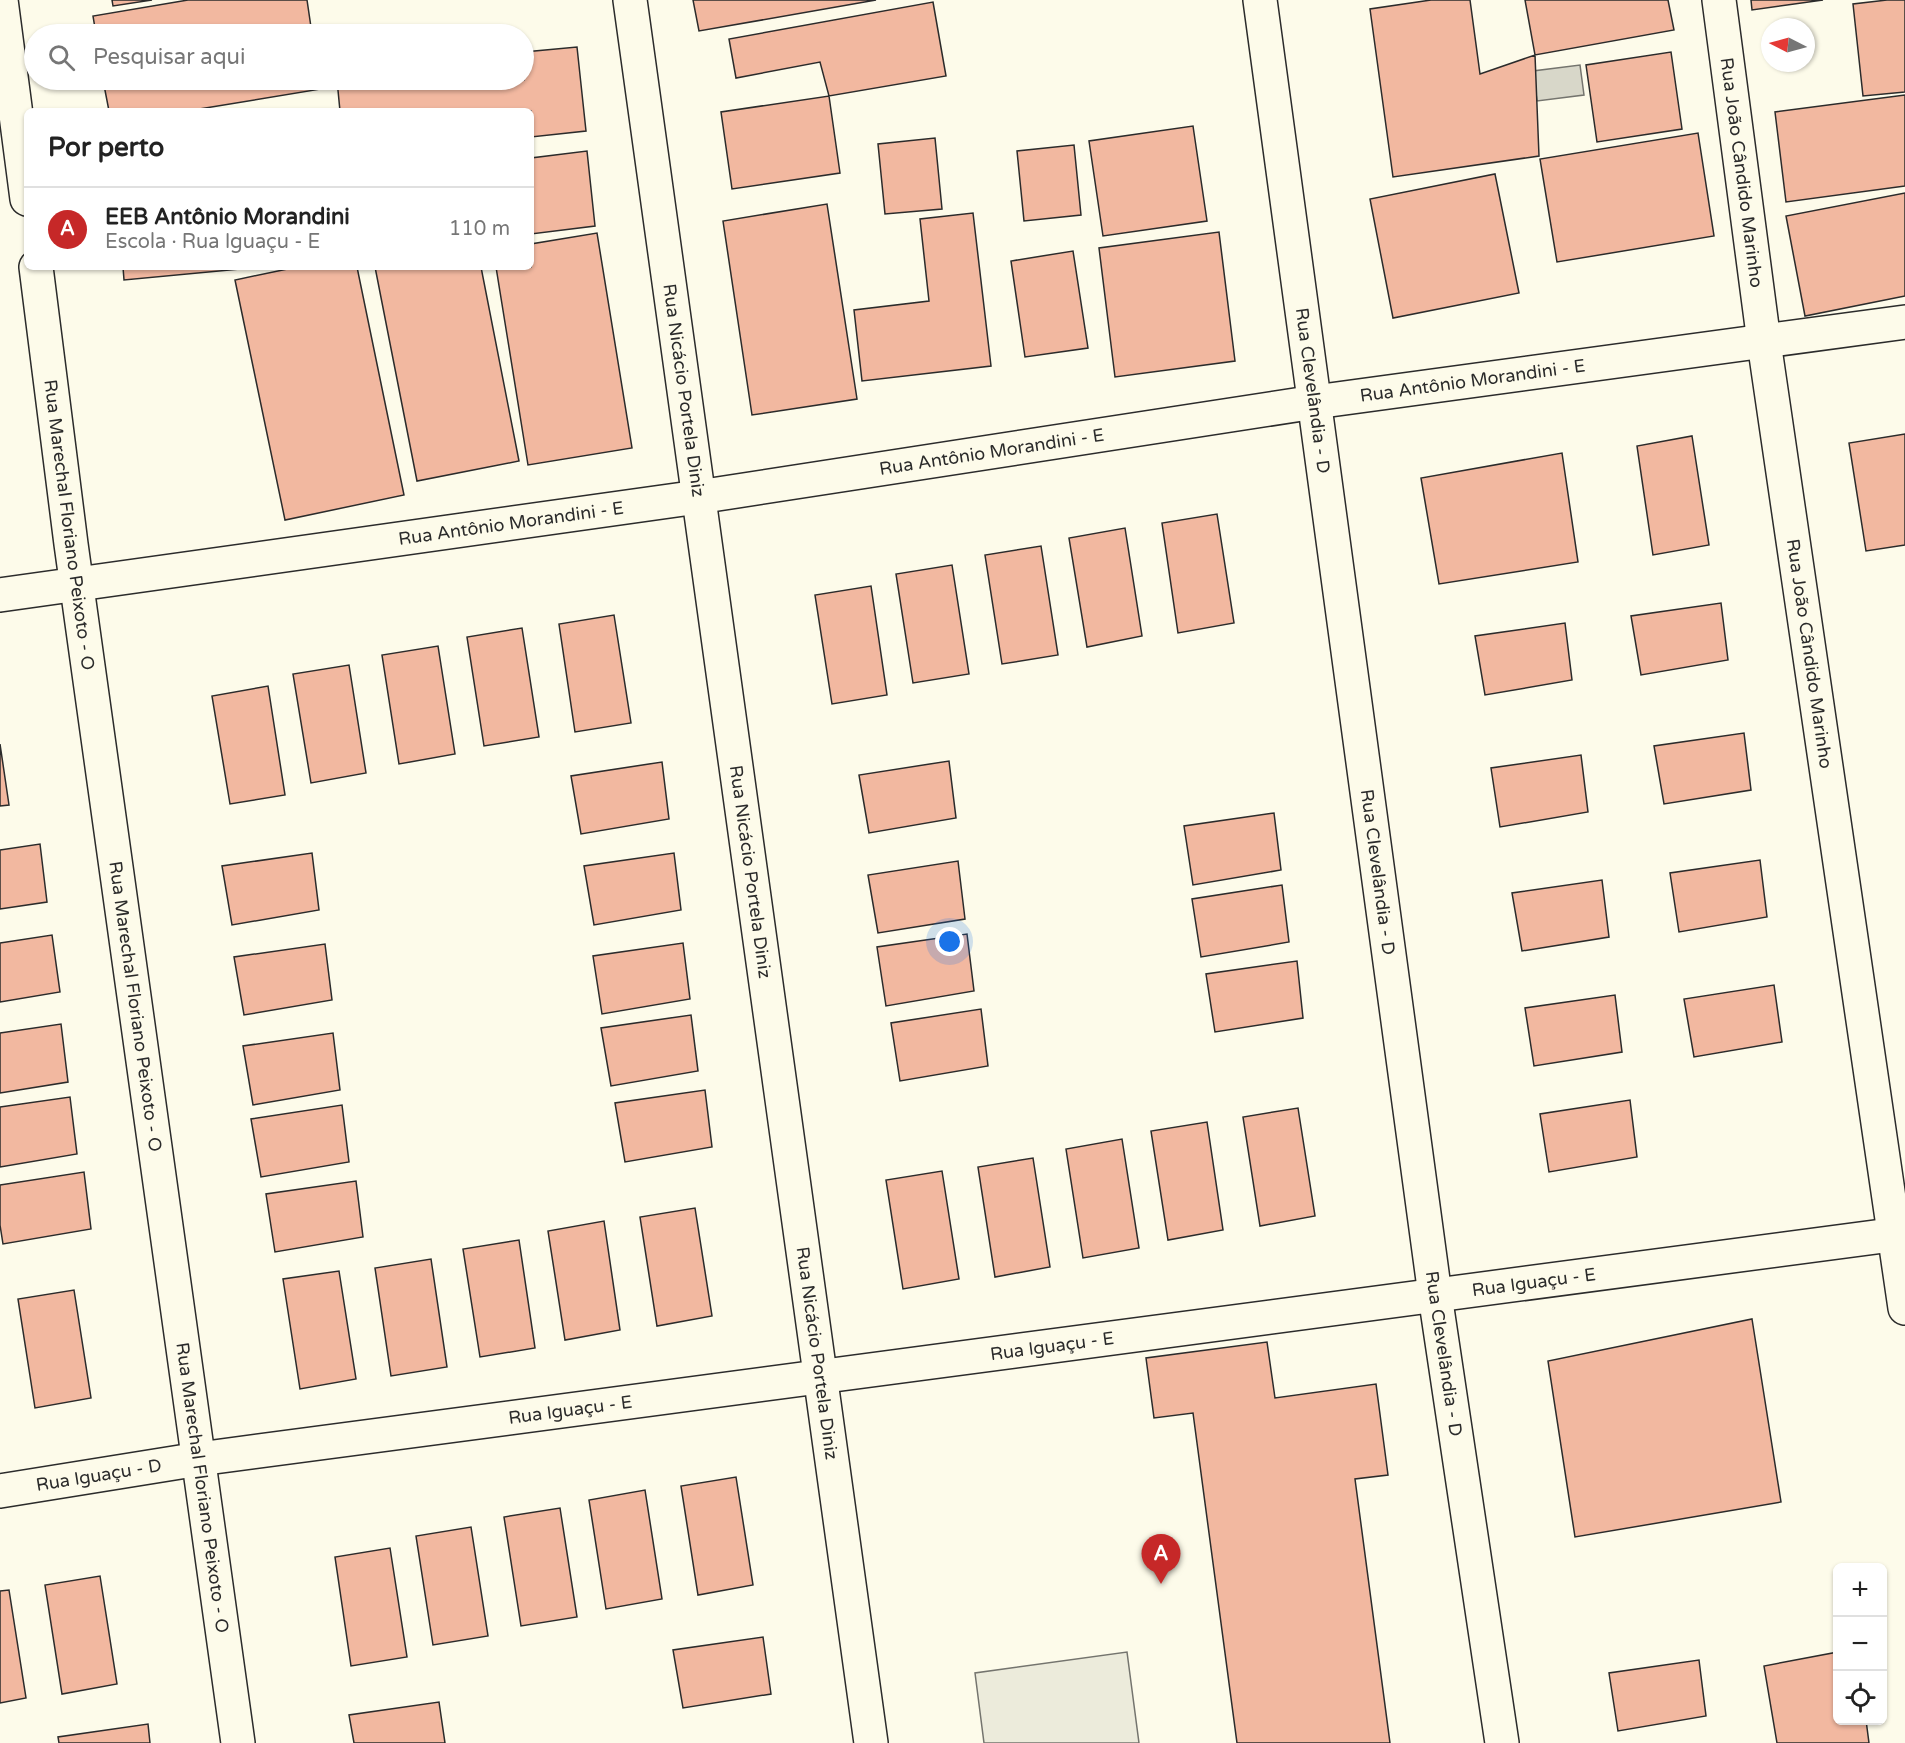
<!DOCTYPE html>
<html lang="pt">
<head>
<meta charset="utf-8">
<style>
  body { margin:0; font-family:"Varela Round",sans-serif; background:#f2f2f2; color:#222 }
  .controls { position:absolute; right:18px; bottom:18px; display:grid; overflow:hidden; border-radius:9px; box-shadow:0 2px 4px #0004 }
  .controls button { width:54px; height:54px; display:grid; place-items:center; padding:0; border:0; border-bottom:2px solid #e0e0e0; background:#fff; color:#222; font:30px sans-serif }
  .compass { position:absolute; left:1761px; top:18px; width:54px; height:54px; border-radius:50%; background:#fff; box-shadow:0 2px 4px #0004; rotate:276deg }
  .you { position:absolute; left:950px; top:942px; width:21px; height:21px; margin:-15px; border:4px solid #fff; border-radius:50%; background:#1a73e8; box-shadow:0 0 0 9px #1a73e833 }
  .badge { display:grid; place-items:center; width:39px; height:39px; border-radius:50%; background:#c62828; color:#fff; font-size:20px; font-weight:700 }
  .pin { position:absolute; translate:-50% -50px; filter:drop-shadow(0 2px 3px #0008) }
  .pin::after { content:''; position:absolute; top:32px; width:21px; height:18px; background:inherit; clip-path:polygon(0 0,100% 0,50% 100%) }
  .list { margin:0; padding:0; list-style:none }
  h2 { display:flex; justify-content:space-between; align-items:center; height:78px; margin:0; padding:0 24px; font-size:26px }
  h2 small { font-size:20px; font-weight:400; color:#767676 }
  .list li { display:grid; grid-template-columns:39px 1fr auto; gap:18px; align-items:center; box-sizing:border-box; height:84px; padding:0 24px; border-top:2px solid #e0e0e0 }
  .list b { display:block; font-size:22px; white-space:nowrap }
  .list p { margin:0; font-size:20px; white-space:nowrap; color:#767676 }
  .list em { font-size:20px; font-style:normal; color:#767676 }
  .icon { flex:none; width:33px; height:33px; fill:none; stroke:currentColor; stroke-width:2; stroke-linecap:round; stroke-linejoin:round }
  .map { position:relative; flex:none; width:1905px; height:1743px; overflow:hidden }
  .search { position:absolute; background:#fff; box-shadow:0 2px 4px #0004; left:24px; top:24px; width:510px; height:66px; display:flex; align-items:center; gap:15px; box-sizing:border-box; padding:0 21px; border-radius:33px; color:#767676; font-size:22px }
  .panel { position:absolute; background:#fff; box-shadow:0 2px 4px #0004; left:24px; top:108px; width:510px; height:162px; border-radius:9px }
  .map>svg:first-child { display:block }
</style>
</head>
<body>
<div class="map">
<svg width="1905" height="1743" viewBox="0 0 1905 1743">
  <rect width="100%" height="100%" fill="#fdfbea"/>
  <path fill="#ecebdb" stroke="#74746e" stroke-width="1.5" d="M 1127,1652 L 1139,1743 L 984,1743 L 975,1673 Z"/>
  <path fill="#d8d7c9" stroke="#74746e" stroke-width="1.5" d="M 1580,65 L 1584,95 L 1537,101 L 1533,71 Z"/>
  <path fill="#f2b8a0" stroke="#2b2b2b" stroke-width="1.5" d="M 112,0 L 152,0 L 113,6 Z
    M 188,0 L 307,0 L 312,34 L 96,34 L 93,16 Z
    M 693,0 L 876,0 L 699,31 Z
    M 1431,0 L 1470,0 L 1480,74 L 1535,55 L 1539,156 L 1393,177 L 1370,9 Z
    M 1525,0 L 1668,0 L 1674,30 L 1535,55 Z
    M 1751,0 L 1823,0 L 1752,10 Z
    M 1887,0 L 1905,0 L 1905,92 L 1863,96 L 1853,4 Z
    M 933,2 L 946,76 L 829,96 L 820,62 L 736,78 L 729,39 Z
    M 577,47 L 586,131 L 531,137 L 531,111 L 340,111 L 337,80 L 524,80 L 524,52 Z
    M 1671,52 L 1682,129 L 1597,142 L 1586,65 Z
    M 103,80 L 320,80 L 321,89 L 187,111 L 109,111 Z
    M 1905,95 L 1905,186 L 1786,202 L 1775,112 Z
    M 829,96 L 840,173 L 732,189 L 721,112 Z
    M 1193,126 L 1207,221 L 1103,236 L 1089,141 Z
    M 1698,133 L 1714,236 L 1557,262 L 1540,159 Z
    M 935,138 L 942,209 L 885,214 L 878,144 Z
    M 1074,145 L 1081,215 L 1024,221 L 1017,151 Z
    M 587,151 L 595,226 L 531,234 L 531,158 Z
    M 1495,174 L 1519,293 L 1393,318 L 1370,199 Z
    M 1905,193 L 1905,296 L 1805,316 L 1786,216 Z
    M 827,204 L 857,399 L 752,415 L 723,221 Z
    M 973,213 L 991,366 L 862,381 L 854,310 L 929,301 L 920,219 Z
    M 1219,232 L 1235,361 L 1115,377 L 1099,248 Z
    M 597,233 L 632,448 L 528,465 L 496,267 L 531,267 L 531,244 Z
    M 1073,251 L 1088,348 L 1025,357 L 1011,261 Z
    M 123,267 L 260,267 L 124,280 Z
    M 297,267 L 357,267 L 404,495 L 285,520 L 235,280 Z
    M 375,267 L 481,267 L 519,461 L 417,481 Z
    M 1905,434 L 1905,545 L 1866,551 L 1849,443 Z
    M 1692,436 L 1709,545 L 1653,555 L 1637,446 Z
    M 1562,453 L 1578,562 L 1439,584 L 1421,478 Z
    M 1217,514 L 1234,623 L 1178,633 L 1162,523 Z
    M 1125,528 L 1142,636 L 1087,647 L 1069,538 Z
    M 1041,546 L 1058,655 L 1002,664 L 985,555 Z
    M 952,565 L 969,674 L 913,683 L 896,574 Z
    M 871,586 L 887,695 L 832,704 L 815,595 Z
    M 1721,603 L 1728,660 L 1641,675 L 1631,616 Z
    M 614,615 L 631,723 L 575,732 L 559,624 Z
    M 1565,623 L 1572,680 L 1485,695 L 1475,636 Z
    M 522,628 L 539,737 L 484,746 L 467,637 Z
    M 438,646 L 455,754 L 399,764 L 382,655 Z
    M 349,665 L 366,773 L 311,783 L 293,674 Z
    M 268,686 L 285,795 L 230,804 L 212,696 Z
    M 1744,733 L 1751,790 L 1664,804 L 1654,746 Z
    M 0,744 L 9,805 L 0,806 Z
    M 1581,755 L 1588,812 L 1500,827 L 1491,768 Z
    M 949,761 L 956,818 L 869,833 L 859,775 Z
    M 662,762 L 669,819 L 581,834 L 571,776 Z
    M 1274,813 L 1281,870 L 1193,885 L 1184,826 Z
    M 40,844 L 47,902 L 0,909 L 0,850 Z
    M 312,853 L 319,910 L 232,925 L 222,866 Z
    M 674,853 L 681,910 L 594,925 L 584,866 Z
    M 1760,860 L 1767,917 L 1679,932 L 1670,873 Z
    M 958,861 L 965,919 L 878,933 L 868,875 Z
    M 1602,880 L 1609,937 L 1522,951 L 1512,893 Z
    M 1282,885 L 1289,942 L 1201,957 L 1192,899 Z
    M 967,934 L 974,991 L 886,1006 L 877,947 Z
    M 52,935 L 60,992 L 0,1002 L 0,943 Z
    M 683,943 L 690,999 L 602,1014 L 593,956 Z
    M 325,944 L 332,1000 L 244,1015 L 234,957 Z
    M 1297,961 L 1303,1018 L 1215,1032 L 1206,974 Z
    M 1774,985 L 1782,1042 L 1694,1057 L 1684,999 Z
    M 1615,995 L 1622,1052 L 1534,1066 L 1525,1008 Z
    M 981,1009 L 988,1066 L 900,1081 L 891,1023 Z
    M 691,1015 L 698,1071 L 611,1086 L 601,1028 Z
    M 61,1024 L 68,1082 L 0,1093 L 0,1033 Z
    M 333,1033 L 340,1090 L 253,1105 L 243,1046 Z
    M 705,1090 L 712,1147 L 625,1162 L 615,1103 Z
    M 70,1097 L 77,1154 L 0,1167 L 0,1107 Z
    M 1630,1100 L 1637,1157 L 1549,1172 L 1540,1114 Z
    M 342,1105 L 349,1162 L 261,1177 L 251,1119 Z
    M 1298,1108 L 1315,1216 L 1260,1226 L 1243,1117 Z
    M 1207,1122 L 1223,1230 L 1168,1240 L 1151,1131 Z
    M 1122,1139 L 1139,1248 L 1083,1258 L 1066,1149 Z
    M 1033,1158 L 1050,1267 L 995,1277 L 978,1167 Z
    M 942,1171 L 959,1279 L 903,1289 L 886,1180 Z
    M 84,1172 L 91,1229 L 3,1244 L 0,1225 L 0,1185 Z
    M 356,1181 L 363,1237 L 275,1252 L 266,1194 Z
    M 695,1208 L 712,1316 L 657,1326 L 640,1217 Z
    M 604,1221 L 620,1330 L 565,1340 L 548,1231 Z
    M 519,1240 L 535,1348 L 480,1357 L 463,1249 Z
    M 431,1259 L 447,1367 L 391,1376 L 375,1268 Z
    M 339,1271 L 356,1379 L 300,1389 L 283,1279 Z
    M 74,1290 L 91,1398 L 35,1408 L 18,1299 Z
    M 1752,1319 L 1781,1502 L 1575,1537 L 1548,1361 Z
    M 1267,1342 L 1275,1398 L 1376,1384 L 1388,1475 L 1355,1479 L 1390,1743 L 1237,1743 L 1193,1413 L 1154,1418 L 1146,1358 Z
    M 736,1477 L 753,1585 L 698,1595 L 681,1486 Z
    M 645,1490 L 662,1599 L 606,1609 L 589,1500 Z
    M 560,1508 L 577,1617 L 521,1626 L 504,1517 Z
    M 471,1527 L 488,1636 L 433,1645 L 416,1536 Z
    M 390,1548 L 407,1657 L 351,1666 L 335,1557 Z
    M 100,1576 L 117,1684 L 62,1694 L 45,1585 Z
    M 9,1590 L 26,1698 L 0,1703 L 0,1591 Z
    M 763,1637 L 771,1694 L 683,1708 L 673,1650 Z
    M 1838,1652 L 1838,1720 L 1866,1720 L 1869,1743 L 1777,1743 L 1764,1666 Z
    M 1699,1660 L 1706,1716 L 1618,1731 L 1609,1673 Z
    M 439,1702 L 445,1743 L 354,1743 L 349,1715 Z
    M 148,1724 L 150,1743 L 59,1743 L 58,1737 Z"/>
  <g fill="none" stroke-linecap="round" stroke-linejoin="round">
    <defs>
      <g id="minor">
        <path d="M 1,0 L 27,199"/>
        <path id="s1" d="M 630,0 L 871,1743"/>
        <path id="s2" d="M 1260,0 L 1435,1295 L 1502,1743"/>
        <path id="s3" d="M 1719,0 L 1764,342 L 1905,1308"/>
        <path id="s4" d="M 36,267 L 71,544 L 238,1743"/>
        <path id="s5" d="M 0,1491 L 199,1459 L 1905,1233"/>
      </g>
      <g id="tertiary">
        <path id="s6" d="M 0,595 L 698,497 L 1315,402 L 1905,322"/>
      </g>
    </defs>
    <use href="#minor" stroke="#2b2b2b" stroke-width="36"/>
    <use href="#tertiary" stroke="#2b2b2b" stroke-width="36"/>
    <use href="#minor" stroke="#fdfbea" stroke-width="33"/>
    <use href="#tertiary" stroke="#fdfbea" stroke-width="33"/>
  </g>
  <g text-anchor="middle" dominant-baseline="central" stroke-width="4.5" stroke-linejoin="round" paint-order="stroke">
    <g font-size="18" fill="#2b2b2b" stroke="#fdfbea">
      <text stroke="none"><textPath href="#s3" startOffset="174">Rua João Cândido Marinho</textPath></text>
      <text stroke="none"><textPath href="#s6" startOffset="1488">Rua Antônio Morandini - E</textPath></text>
      <text stroke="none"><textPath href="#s1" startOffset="394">Rua Nicácio Portela Diniz</textPath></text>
      <text stroke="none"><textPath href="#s2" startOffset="394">Rua Clevelândia - D</textPath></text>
      <text stroke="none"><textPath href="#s6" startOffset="1002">Rua Antônio Morandini - E</textPath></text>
      <text stroke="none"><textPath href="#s6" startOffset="516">Rua Antônio Morandini - E</textPath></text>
      <text stroke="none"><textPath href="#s4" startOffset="260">Rua Marechal Floriano Peixoto - O</textPath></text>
      <text stroke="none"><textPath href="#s3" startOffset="660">Rua João Cândido Marinho</textPath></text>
      <text stroke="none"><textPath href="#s1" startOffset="880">Rua Nicácio Portela Diniz</textPath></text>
      <text stroke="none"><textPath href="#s2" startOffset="880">Rua Clevelândia - D</textPath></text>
      <text stroke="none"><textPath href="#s4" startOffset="746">Rua Marechal Floriano Peixoto - O</textPath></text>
      <text stroke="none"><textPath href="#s5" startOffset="1548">Rua Iguaçu - E</textPath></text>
      <text stroke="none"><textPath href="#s5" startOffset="1062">Rua Iguaçu - E</textPath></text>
      <text stroke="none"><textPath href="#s1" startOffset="1366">Rua Nicácio Portela Diniz</textPath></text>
      <text stroke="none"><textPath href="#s2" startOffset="1366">Rua Clevelândia - D</textPath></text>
      <text stroke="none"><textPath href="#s5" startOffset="576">Rua Iguaçu - E</textPath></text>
      <text stroke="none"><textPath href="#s5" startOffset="100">Rua Iguaçu - D</textPath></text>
      <text stroke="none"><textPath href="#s4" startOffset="1232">Rua Marechal Floriano Peixoto - O</textPath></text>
    </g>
  </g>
</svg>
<div class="controls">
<button>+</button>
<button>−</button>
<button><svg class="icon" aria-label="locate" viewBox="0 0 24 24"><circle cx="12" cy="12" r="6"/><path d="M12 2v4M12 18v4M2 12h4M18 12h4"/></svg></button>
</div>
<svg class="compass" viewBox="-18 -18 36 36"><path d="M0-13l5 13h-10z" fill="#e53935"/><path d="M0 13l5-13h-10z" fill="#767676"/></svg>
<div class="you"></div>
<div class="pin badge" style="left:1161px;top:1584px">A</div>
<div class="search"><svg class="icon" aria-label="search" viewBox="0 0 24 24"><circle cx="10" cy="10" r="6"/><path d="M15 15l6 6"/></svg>Pesquisar aqui</div>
<section class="panel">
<h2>Por perto<small></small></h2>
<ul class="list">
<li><span class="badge">A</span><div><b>EEB Antônio Morandini</b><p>Escola · Rua Iguaçu - E</p></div><em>110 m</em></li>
</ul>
</section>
</div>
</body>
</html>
